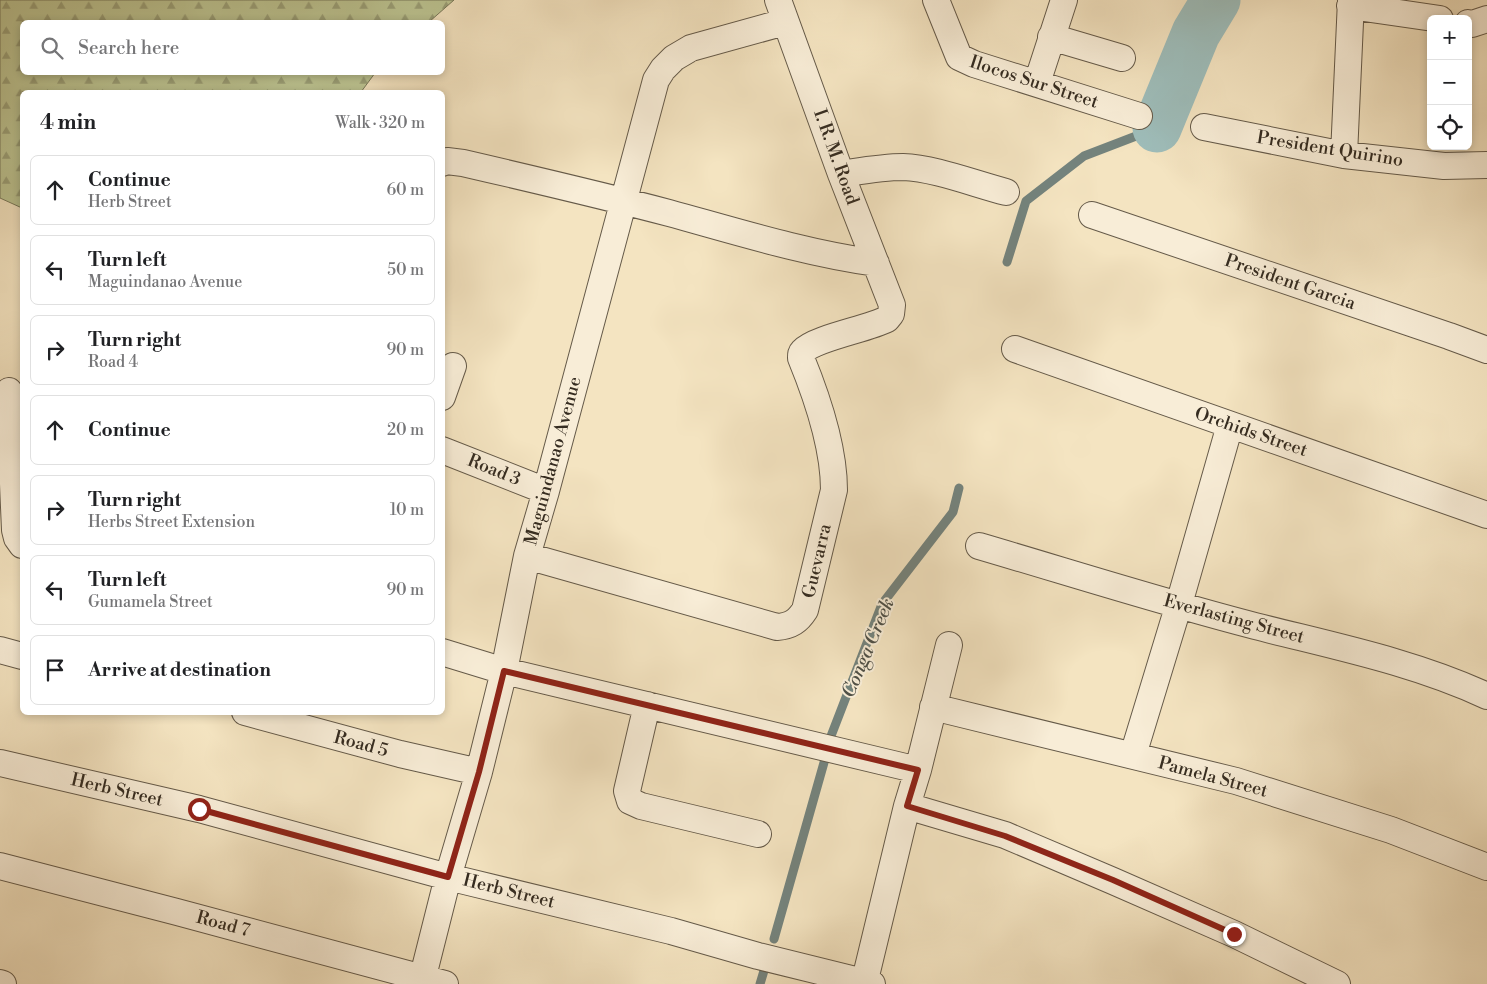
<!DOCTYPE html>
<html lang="en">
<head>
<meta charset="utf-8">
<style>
  body { margin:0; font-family:"Libre Bodoni",serif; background:#f6f6f6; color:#202124 }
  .controls { position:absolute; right:15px; top:15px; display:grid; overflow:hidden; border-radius:8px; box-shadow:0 2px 8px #0003 }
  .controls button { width:45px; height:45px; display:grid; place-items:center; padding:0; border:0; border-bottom:1px solid #e0e0e0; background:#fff; color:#202124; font:25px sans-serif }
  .stop { position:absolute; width:15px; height:15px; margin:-11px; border:4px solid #8f2418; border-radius:50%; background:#fff }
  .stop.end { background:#8f2418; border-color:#fff; box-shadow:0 1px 5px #0008 }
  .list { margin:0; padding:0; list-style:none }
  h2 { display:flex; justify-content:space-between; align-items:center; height:65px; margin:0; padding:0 20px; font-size:21px }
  h2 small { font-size:16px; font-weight:400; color:#757577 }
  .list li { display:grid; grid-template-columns:32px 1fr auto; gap:15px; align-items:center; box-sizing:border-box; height:70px; margin:0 10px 10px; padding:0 10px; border:1px solid #e0e0e0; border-radius:8px }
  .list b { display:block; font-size:19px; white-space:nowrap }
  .list p { margin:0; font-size:16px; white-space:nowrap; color:#757577 }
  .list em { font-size:16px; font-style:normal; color:#757577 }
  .icon { flex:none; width:28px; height:28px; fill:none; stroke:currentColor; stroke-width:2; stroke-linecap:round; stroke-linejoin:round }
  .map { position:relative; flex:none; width:1487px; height:984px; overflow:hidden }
  .search { position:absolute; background:#fff; box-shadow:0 2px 8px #0003; left:20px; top:20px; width:425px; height:55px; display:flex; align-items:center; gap:12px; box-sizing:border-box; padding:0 18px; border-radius:8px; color:#757577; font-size:19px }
  .panel { position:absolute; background:#fff; box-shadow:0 2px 8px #0003; left:20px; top:90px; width:425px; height:625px; border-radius:8px }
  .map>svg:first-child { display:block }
</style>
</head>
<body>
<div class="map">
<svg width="1487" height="984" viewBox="0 0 1487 984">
  <defs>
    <pattern id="forest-firs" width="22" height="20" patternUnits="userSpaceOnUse" patternTransform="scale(1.25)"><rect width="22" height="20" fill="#bcc492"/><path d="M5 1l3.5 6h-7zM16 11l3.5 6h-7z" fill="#9a9f77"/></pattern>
  </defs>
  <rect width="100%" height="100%" fill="#f4e4c1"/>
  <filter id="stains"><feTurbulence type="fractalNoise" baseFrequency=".004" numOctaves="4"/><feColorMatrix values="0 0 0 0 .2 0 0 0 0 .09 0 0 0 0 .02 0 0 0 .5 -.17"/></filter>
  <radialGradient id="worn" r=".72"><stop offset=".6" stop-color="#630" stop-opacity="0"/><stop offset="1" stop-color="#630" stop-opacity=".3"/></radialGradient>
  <path fill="url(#forest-firs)" stroke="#78785a" d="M 0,0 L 454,0 L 429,22 L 22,22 L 22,72 L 375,73 L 361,92 L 22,92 L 22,208 L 0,198 Z"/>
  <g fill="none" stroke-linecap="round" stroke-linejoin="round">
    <path stroke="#74837d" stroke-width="9" d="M 1007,262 L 1026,201 L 1084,156 L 1157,128
      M 831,736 L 882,604 L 953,512 L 959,488
      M 774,939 L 825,759
      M 760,984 L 766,964"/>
    <path stroke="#9ebdba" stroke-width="49" d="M 1157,128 L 1196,33 L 1216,0"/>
    <defs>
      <path id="minor" d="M 936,0 L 959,57 L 974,64 L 1139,116
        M 1350,6 L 1440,19
        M 1468,23 L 1472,24 L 1487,19
        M 1051,37 L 1122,58
        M 1037,83 L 1064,0
        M 1204,127 L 1344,155 L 1444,166 L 1487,165
        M 1344,155 L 1351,0
        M 442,163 L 447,161 L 463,163 C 532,179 601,195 669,213 C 738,232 805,253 876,263
        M 841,174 C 861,171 882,167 903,167 C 934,168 975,184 1006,192
        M 1092,215 L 1449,336 L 1487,350
        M 1015,349 L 1487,515
        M 9,391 L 15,530 L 17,538 L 22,545
        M 442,397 L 453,366
        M 442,450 L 546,491
        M 979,546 C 1071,573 1162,602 1255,626 C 1333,646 1414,662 1487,696
        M 527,556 L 777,627 C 791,626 798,621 805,610 L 834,490 C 834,448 817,397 801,358 C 801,354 801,353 803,351 C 815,338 868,329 887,319 L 891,314 L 892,305 L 841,174 L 778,0
        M 0,650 L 22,656
        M 442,652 L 504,671 L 918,770
        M 647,705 L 627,791 L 630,801 L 641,806 L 758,834
        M 933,707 L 1236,781 L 1391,830 L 1487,867
        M 245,712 L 400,754 L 479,772
        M 1133,755 L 1179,604 L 1230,425
        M 0,763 L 199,809 L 448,877 L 671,931 L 758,956 L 872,984
        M 907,806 L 1005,835 L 1113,881 L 1234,934 L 1337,984
        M 0,866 L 177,912 L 445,984
        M 0,983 L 3,984
        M 421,984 L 448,877 L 479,772 L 504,671 L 527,556 L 546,491 L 656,80 L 663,69 L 674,58 L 691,48 L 785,22
        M 864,984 L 907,806 L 918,770 L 949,645"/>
    </defs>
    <use href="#minor" stroke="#655a49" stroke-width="28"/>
    <use href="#minor" stroke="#f8edd7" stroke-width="26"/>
  </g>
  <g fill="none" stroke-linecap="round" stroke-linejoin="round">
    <path stroke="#8f2418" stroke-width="6" d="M 199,809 L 448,877 L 479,772 L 504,671 L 918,770 L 907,806 L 1005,836 L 1113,880 L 1234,934"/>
  </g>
  <g text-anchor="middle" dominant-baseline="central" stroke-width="4" stroke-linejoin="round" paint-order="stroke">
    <g font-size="18" fill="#352c21" stroke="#f8edd7">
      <text transform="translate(1034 82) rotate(18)">Ilocos Sur Street</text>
      <text transform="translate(1330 149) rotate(9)">President Quirino</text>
      <text transform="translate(836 157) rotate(70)">I. R. M. Road</text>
      <text transform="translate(1290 282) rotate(19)">President Garcia</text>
      <text transform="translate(1251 432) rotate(19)">Orchids Street</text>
      <text transform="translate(553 461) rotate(-75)">Maguindanao Avenue</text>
      <text transform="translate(494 470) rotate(22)">Road 3</text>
      <text transform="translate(817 561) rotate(-77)">Guevarra</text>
      <text transform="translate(1234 619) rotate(15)">Everlasting Street</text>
      <text transform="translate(361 744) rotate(15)">Road 5</text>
      <text transform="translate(1213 777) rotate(15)">Pamela Street</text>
      <text transform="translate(117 790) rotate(13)">Herb Street</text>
      <text transform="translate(509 891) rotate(14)">Herb Street</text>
      <text transform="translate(223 924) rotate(15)">Road 7</text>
    </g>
    <g font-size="19" font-style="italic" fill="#4f5047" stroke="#f8edd7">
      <text transform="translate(868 648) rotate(-67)">Conga Creek</text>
    </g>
  </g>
  <rect width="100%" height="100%" filter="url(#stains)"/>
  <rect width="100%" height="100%" fill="url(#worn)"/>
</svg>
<div class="controls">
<button>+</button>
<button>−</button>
<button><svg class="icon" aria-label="locate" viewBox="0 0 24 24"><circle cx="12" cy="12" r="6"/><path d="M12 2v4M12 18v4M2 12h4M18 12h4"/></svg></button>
</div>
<div class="stop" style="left:199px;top:809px"></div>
<div class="stop end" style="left:1234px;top:934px"></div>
<div class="search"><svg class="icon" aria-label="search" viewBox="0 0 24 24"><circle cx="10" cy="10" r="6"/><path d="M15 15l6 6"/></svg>Search here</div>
<section class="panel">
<h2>4 min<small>Walk · 320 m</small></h2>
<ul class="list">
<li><svg class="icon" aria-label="ahead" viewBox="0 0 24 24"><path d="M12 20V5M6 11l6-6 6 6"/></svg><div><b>Continue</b><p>Herb Street</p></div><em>60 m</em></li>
<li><svg class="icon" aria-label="left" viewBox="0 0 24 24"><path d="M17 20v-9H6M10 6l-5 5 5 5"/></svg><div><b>Turn left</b><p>Maguindanao Avenue</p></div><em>50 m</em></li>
<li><svg class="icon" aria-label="right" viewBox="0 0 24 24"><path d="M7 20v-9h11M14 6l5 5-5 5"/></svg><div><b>Turn right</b><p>Road 4</p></div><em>90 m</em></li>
<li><svg class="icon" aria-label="ahead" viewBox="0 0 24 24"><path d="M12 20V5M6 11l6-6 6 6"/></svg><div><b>Continue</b></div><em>20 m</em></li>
<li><svg class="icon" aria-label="right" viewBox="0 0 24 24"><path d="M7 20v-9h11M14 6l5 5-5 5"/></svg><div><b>Turn right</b><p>Herbs Street Extension</p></div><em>10 m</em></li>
<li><svg class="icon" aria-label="left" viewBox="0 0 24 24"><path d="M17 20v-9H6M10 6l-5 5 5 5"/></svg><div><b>Turn left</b><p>Gumamela Street</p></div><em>90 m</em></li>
<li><svg class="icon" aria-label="arrive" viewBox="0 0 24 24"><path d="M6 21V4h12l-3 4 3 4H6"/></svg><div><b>Arrive at destination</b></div></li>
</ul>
</section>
</div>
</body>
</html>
